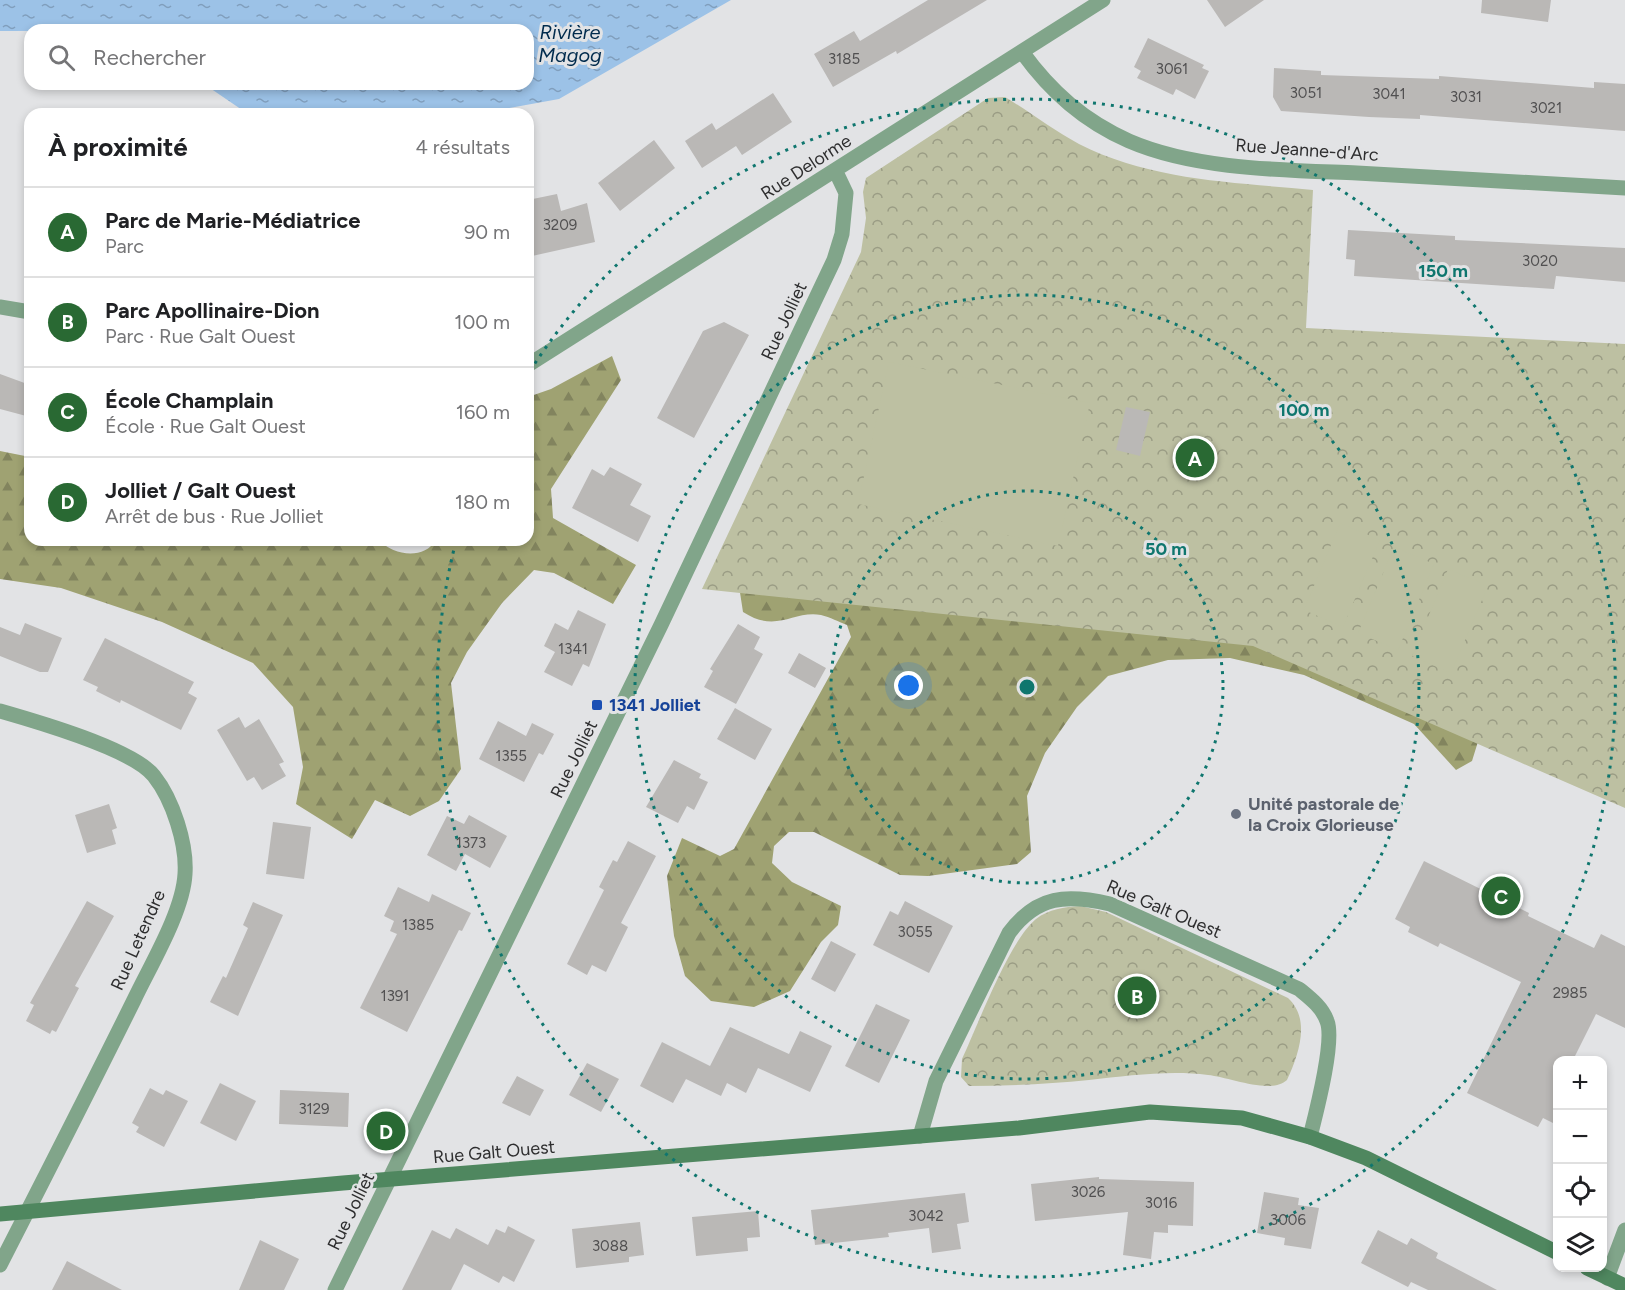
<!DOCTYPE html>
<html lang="fr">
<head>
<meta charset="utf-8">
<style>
  body { margin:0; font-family:Figtree,sans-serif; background:#f6f6f6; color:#202124 }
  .controls { position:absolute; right:18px; bottom:18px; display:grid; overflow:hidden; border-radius:12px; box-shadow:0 3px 9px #0003 }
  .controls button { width:54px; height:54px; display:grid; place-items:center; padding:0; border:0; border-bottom:2px solid #e0e0e0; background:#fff; color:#202124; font:30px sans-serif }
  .you { position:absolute; left:909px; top:686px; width:21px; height:21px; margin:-15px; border:4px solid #fff; border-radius:50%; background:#1a73e8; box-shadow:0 0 0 9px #1a73e833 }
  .badge { display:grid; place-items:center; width:39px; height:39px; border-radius:50%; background:#296933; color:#fff; font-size:20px; font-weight:700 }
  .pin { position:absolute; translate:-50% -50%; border:3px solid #fff; box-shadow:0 2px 6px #0006 }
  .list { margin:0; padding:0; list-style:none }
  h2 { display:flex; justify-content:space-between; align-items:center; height:78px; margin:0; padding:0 24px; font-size:26px }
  h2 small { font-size:20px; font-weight:400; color:#757577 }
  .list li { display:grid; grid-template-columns:39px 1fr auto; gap:18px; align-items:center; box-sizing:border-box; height:90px; padding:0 24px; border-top:2px solid #e0e0e0 }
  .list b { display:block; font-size:22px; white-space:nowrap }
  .list p { margin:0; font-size:20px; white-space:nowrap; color:#757577 }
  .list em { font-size:20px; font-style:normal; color:#757577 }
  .icon { flex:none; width:33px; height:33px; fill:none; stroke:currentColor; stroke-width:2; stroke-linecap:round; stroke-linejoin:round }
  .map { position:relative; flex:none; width:1625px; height:1290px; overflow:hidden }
  .search { position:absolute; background:#fff; box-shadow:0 3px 9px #0003; left:24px; top:24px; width:510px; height:66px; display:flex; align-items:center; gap:15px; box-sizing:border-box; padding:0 21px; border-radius:18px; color:#757577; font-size:22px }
  .panel { position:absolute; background:#fff; box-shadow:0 3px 9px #0003; left:24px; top:108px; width:510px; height:438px; border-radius:18px }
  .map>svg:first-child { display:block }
</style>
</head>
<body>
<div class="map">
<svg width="1625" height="1290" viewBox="0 0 1625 1290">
  <defs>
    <pattern id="forest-firs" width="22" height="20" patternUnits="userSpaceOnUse" patternTransform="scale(1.5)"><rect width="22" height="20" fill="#9fa272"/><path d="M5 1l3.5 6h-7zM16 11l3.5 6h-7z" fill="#82845e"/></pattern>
    <pattern id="park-crowns" width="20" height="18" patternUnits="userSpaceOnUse" patternTransform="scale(1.5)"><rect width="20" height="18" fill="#bdc0a2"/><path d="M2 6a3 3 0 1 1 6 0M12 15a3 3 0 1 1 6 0" fill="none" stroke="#9a9c84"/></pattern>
    <pattern id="water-ripples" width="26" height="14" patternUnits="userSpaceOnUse" patternTransform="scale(1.5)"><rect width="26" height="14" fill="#9cc2e7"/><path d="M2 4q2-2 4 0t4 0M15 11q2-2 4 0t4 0" fill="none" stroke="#809ebc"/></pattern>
  </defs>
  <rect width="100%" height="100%" fill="#e2e3e5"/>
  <path fill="url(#forest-firs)" d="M 612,356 L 621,380 L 551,489 L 553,518 L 636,565 L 613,604 L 554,573 L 534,570 L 502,603 L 467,652 L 451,683 L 461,769 L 439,801 L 410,816 L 375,800 L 352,839 L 296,804 L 303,767 L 293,707 L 253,663 L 162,622 L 61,588 L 0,579 L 0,451 L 30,457 L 30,540 L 379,540 C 394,556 424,560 436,540 L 528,540 L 528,397 L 551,389 Z
    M 1028,571 L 1485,719 L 1472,761 L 1456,770 L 1414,724 L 1304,675 L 1230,658 L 1168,660 L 1108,676 L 1077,707 L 1045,753 L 1027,796 L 1031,852 L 1017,864 L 928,876 L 900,875 L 814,832 L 789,832 L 774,846 L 772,863 L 792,882 L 841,906 L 838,925 L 821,942 L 790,991 L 754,1007 L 711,1001 L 685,976 L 674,936 L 667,876 L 682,838 L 720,856 L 734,849 L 851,637 L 847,625 C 839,622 830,617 821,615 C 793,610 777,634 743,612 L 739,586 Z"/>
  <path fill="url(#park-crowns)" d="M 1005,97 C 1030,112 1053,130 1079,144 C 1152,181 1233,182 1313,190 L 1306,328 L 1625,344 L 1625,808 L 1253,646 L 702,589 L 861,252 L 866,218 L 863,192 L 866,178 L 988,98 Z
    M 1080,906 L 1106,912 L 1288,998 C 1311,1019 1299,1054 1287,1080 C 1271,1095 1229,1077 1208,1075 C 1168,1070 1128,1076 1089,1080 C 1049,1084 1009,1086 969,1086 L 961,1077 L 962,1059 C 978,1025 1009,941 1036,919 C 1049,909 1064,907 1080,906 Z"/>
  <path fill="#bdc0a2" d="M 889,362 L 1090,403 L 1058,546 L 858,504 Z
    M 1340,523 L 1380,540 L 1343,627 L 1304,610 Z
    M 1394,547 L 1434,564 L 1398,650 L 1358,633 Z
    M 1448,569 L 1488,586 L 1451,673 L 1412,656 Z"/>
  <path fill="url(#water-ripples)" d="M 0,0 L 731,0 L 559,99 L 477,114 L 248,114 L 204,84 L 528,84 L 528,30 L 0,31 Z"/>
  <path fill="#bab8b6" d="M 928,0 L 987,0 L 897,54 L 896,51 L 833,87 L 814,54 L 854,31 L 860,41 Z
    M 1207,0 L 1264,0 L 1225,27 Z
    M 1482,0 L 1551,0 L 1548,22 L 1481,13 Z
    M 1148,38 L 1204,65 L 1202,68 L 1209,71 L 1195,99 L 1176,89 L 1173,95 L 1137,78 L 1141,71 L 1134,67 Z
    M 1274,68 L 1321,71 L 1321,75 L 1439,79 L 1439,76 L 1594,88 L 1594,82 L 1625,84 L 1625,131 L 1420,115 L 1420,119 L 1369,117 L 1281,111 L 1273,97 Z
    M 773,93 L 792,122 L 742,155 L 736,146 L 702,168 L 685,141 L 712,123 L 716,130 Z
    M 654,140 L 675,168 L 620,211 L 598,183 Z
    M 557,194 L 561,211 L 587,203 L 595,242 L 532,256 L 528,240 L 528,200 Z
    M 1348,230 L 1455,236 L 1455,240 L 1625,248 L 1625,282 L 1556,276 L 1554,289 L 1354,276 L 1355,260 L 1346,259 Z
    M 724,322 L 749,335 L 694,438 L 657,418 L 703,331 Z
    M 0,374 L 30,385 L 30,417 L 0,409 Z
    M 1126,407 L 1150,412 L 1140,456 L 1116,450 Z
    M 610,467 L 642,484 L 630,505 L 651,516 L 638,542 L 572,508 L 592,469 L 604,476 Z
    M 578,610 L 606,624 L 589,667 L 583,664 L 572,686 L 544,672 L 555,652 L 544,646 L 555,623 L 568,630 Z
    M 25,623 L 62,638 L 48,672 L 40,672 L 0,656 L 0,627 L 20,635 Z
    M 738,624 L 760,637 L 754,649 L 763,654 L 736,704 L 704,687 L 713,671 L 710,669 Z
    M 105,638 L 194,682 L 188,693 L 197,698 L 181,730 L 121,700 L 120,703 L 96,691 L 98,687 L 83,680 Z
    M 799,653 L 826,668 L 815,688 L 788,673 Z
    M 735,708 L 772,729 L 755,760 L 717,739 Z
    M 239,717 L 245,728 L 259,719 L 284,762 L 279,764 L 286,776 L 262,790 L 254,777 L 247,781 L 217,730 Z
    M 498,721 L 526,736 L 532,723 L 554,734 L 543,755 L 539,753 L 524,782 L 479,759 Z
    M 674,760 L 701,774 L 699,778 L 708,782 L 694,810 L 687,806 L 678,823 L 646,807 Z
    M 109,804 L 117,828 L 112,830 L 116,844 L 87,853 L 75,815 Z
    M 469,815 L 507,836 L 490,868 L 465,854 L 456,871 L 427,855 L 447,816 L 464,824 Z
    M 273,822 L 311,827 L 304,879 L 266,874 Z
    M 628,841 L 656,856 L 621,923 L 628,927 L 606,972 L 592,965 L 587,975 L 567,964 L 604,890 L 599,887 L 613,860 L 617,862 Z
    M 1424,861 L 1529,913 L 1528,916 L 1594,948 L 1601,934 L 1625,946 L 1625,1028 L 1596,1014 L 1573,1060 L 1557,1060 L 1557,1125 L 1543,1118 L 1538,1127 L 1467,1093 L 1521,982 L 1440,943 L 1438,947 L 1408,932 L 1410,927 L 1395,919 Z
    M 398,887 L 429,902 L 432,894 L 471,913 L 462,931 L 459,930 L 407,1032 L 360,1008 L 397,934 L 390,931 L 394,921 L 384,916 Z
    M 87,901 L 114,916 L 75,986 L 79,988 L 56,1032 L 52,1030 L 50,1034 L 26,1021 L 34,1005 L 30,1003 Z
    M 905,901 L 953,926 L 929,973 L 873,945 L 890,911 L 898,915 Z
    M 253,902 L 283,915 L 238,1016 L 210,1002 L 223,976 L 226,978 L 248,928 L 243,925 Z
    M 831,941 L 856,954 L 835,992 L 811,979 Z
    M 876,1004 L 910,1020 L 879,1083 L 845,1066 Z
    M 730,1027 L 789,1054 L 800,1031 L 832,1046 L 810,1092 L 758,1068 L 746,1093 L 727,1083 L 721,1096 L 686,1079 L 673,1103 L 640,1086 L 662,1042 L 710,1066 Z
    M 587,1063 L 619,1079 L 601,1112 L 569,1095 Z
    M 517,1076 L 544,1090 L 530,1116 L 502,1103 Z
    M 220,1083 L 256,1101 L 236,1141 L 200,1123 Z
    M 150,1088 L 163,1095 L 166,1090 L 188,1101 L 164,1147 L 136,1132 L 139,1127 L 132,1123 Z
    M 280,1090 L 349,1093 L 348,1127 L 279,1124 Z
    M 1099,1177 L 1099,1179 L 1194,1182 L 1193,1226 L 1168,1225 L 1168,1233 L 1154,1232 L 1151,1259 L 1123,1255 L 1128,1212 L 1035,1221 L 1031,1184 Z
    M 1264,1192 L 1299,1198 L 1298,1205 L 1319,1208 L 1311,1249 L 1284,1245 L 1285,1238 L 1257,1233 Z
    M 965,1193 L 969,1222 L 957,1224 L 961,1249 L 932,1253 L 929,1228 L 888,1233 L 889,1237 L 815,1245 L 811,1210 Z
    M 758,1211 L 760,1237 L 747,1238 L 748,1251 L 696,1256 L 692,1217 Z
    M 640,1222 L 644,1255 L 629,1257 L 629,1262 L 576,1268 L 572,1229 Z
    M 508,1226 L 535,1240 L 514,1282 L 503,1276 L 499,1283 L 464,1264 L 451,1290 L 402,1290 L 432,1230 L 450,1239 L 456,1228 L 488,1245 L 496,1229 L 505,1233 Z
    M 1378,1230 L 1407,1245 L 1411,1238 L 1438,1253 L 1436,1258 L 1497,1290 L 1428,1290 L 1411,1282 L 1408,1287 L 1361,1263 Z
    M 260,1240 L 299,1259 L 284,1290 L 239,1290 Z
    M 67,1261 L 122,1290 L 52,1290 Z"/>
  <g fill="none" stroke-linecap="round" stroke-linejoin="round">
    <path stroke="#81a58a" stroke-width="15" d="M 1022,52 C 1051,92 1084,121 1129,141 C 1196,170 1285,170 1357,173 C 1447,178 1536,183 1625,188
      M 0,307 L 30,312
      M 528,365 L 1103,0
      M 0,711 C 35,721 133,749 154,776 C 173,800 187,844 185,874 C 183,912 150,966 134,1000 C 90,1089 45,1177 0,1265
      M 920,1136 L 936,1081 L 1009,933 C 1037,895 1067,894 1110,904 L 1299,989 C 1310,998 1322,1007 1327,1021 C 1335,1041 1316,1113 1310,1137
      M 1607,1278 L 1625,1230
      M 335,1290 L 661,625 L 834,260 L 842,234 L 846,193 L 836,172"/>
    <path stroke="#4f875f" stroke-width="15" d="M 0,1214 L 343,1183 L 1019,1128 L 1150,1112 L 1242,1118 L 1310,1137 L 1366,1158 L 1558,1253
      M 1587,1268 L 1625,1286"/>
  </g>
  <g fill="none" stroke="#0f766e" stroke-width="3" stroke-dasharray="3 6">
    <circle cx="1027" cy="687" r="196"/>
    <circle cx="1027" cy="687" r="392"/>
    <path d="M530 371A589 589 0 1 1 455 545"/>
  </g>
  <rect fill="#1a4fb4" stroke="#e2e3e5" stroke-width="2" x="591" y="699" width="12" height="12" rx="3"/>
  <circle fill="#6b7280" stroke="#e2e3e5" stroke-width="2" cx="1236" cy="814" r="6"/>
  <g text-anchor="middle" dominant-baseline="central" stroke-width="6" stroke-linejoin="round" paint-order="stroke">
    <g font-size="15" fill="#515051">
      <text x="844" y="59">3185</text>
      <text x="1172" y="69">3061</text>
      <text x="1306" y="93">3051</text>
      <text x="1389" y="94">3041</text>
      <text x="1466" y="97">3031</text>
      <text x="1546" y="108">3021</text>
      <text x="560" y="225">3209</text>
      <text x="1540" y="261">3020</text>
      <text x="573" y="649">1341</text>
      <text x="511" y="756">1355</text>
      <text x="471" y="843">1373</text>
      <text x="418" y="925">1385</text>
      <text x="915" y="932">3055</text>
      <text x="1570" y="993">2985</text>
      <text x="395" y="996">1391</text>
      <text x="314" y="1109">3129</text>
      <text x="1088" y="1192">3026</text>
      <text x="1161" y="1203">3016</text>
      <text x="926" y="1216">3042</text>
      <text x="1288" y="1220">3006</text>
      <text x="610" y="1246">3088</text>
    </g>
    <g font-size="18" fill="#2e2e2f" stroke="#e2e3e5">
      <text transform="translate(1307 150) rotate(4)">Rue Jeanne-d'Arc</text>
      <text transform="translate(806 167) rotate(-33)">Rue Delorme</text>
      <text transform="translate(784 321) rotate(-65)">Rue Jolliet</text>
      <text transform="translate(574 759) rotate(-64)">Rue Jolliet</text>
      <text transform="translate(1164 909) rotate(23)">Rue Galt Ouest</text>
      <text transform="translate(138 940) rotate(-66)">Rue Letendre</text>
      <text transform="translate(494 1152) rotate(-5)">Rue Galt Ouest</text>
      <text transform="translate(351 1211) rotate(-64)">Rue Jolliet</text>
    </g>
    <g font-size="18" font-weight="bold" fill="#164399" stroke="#e2e3e5" text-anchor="start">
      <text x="609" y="705">1341 Jolliet</text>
    </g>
    <g font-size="18" font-weight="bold" fill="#5b616d" stroke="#e2e3e5" text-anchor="start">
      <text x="1248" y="804">Unité pastorale de<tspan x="1248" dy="21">la Croix Glorieuse</tspan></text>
    </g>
    <g font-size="20" font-style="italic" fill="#002b4d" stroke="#e2e3e5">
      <text x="570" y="32">Rivière<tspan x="570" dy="23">Magog</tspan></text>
    </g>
  </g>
  <circle cx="1027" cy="687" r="9" fill="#0f766e" stroke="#e2e3e5" stroke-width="3"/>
  <g font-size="18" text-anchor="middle" font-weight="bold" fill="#0f766e" stroke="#e2e3e5" stroke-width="6" stroke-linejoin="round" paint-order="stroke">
    <text x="1443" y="277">150 m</text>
    <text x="1304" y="416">100 m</text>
    <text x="1166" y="555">50 m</text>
  </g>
</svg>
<div class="controls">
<button>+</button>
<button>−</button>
<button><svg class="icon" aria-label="locate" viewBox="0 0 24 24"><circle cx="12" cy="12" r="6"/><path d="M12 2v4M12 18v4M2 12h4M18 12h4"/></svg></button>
<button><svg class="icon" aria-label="layers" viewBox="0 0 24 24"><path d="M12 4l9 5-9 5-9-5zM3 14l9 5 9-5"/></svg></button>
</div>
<div class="you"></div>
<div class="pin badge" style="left:1195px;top:458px">A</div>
<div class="pin badge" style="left:1137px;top:996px">B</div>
<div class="pin badge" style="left:1501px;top:896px">C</div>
<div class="pin badge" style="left:386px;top:1131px">D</div>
<div class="search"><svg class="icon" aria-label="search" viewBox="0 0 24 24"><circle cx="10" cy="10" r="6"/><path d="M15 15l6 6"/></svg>Rechercher</div>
<section class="panel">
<h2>À proximité<small>4 résultats</small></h2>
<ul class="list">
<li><span class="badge">A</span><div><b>Parc de Marie-Médiatrice</b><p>Parc</p></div><em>90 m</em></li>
<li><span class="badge">B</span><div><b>Parc Apollinaire-Dion</b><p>Parc · Rue Galt Ouest</p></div><em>100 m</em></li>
<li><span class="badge">C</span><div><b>École Champlain</b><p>École · Rue Galt Ouest</p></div><em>160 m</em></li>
<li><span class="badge">D</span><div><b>Jolliet / Galt Ouest</b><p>Arrêt de bus · Rue Jolliet</p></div><em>180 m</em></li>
</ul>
</section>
</div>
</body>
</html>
